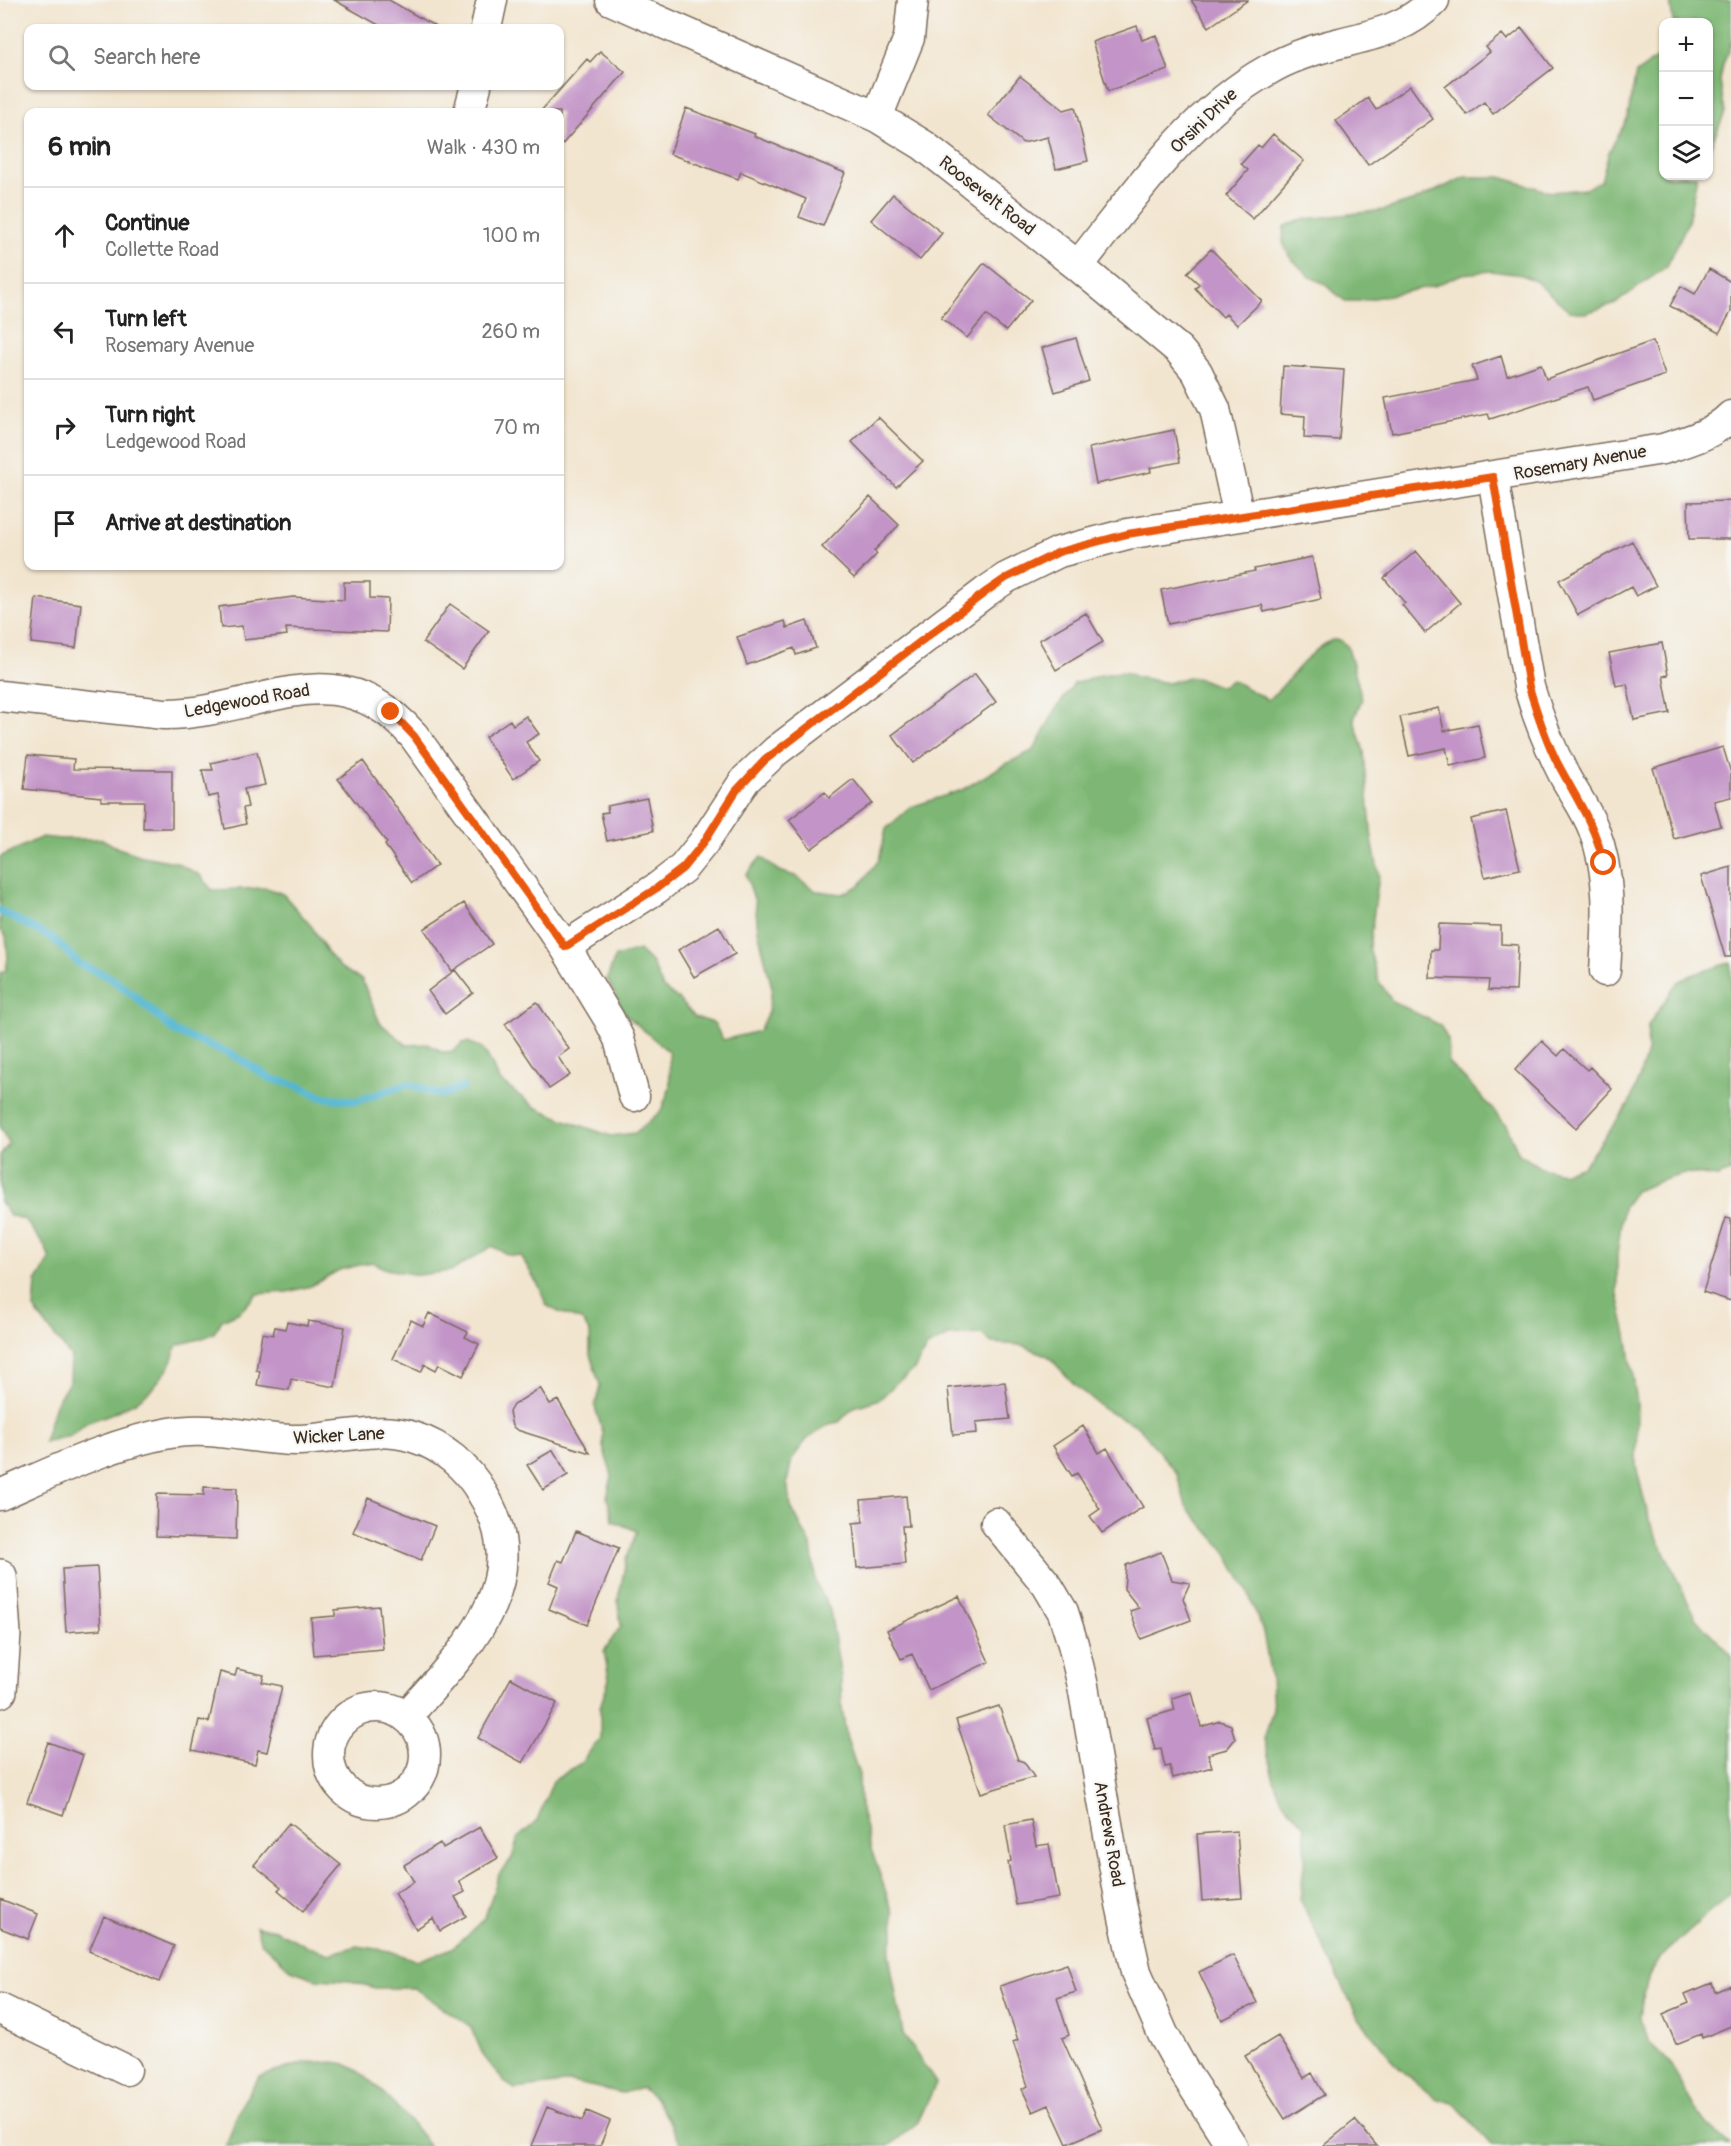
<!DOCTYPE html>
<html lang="en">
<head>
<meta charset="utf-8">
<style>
  body { margin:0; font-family:Pangolin,sans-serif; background:#f2f2f2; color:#222 }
  .controls { position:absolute; right:18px; top:18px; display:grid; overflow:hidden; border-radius:12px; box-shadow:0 2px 4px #0004 }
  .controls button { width:54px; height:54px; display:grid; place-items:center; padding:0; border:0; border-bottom:2px solid #e0e0e0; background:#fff; color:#222; font:30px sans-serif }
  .stop { position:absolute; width:18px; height:18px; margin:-14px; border:4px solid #ea580c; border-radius:50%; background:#fff }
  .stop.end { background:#ea580c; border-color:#fff; box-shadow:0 2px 6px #0008 }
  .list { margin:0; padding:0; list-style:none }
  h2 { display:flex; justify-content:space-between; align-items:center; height:78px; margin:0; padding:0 24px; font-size:26px }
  h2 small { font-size:20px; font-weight:400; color:#767676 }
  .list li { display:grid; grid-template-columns:39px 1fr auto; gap:18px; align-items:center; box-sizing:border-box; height:96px; padding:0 24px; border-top:2px solid #e0e0e0 }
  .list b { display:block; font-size:22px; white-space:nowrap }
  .list p { margin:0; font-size:20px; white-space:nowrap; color:#767676 }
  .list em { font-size:20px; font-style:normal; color:#767676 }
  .icon { flex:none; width:33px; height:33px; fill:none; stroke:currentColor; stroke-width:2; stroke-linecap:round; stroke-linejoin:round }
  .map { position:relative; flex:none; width:1731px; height:2146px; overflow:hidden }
  .search { position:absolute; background:#fff; box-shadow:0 2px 4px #0004; left:24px; top:24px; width:540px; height:66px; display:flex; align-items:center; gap:15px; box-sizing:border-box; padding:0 21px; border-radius:12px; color:#767676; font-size:22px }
  .panel { position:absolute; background:#fff; box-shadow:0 2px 4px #0004; left:24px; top:108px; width:540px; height:462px; border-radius:12px }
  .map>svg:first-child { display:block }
</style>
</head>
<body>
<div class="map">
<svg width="1731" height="2146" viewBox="0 0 1731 2146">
  <rect width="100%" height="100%" fill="#f6f6f2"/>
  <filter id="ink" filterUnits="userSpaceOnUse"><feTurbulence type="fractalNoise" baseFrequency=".0167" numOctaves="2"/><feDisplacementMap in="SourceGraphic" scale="12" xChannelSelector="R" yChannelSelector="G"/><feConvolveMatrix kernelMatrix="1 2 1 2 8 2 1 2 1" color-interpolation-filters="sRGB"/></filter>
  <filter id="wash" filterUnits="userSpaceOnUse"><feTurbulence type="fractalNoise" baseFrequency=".008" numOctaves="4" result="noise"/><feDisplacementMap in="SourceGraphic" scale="24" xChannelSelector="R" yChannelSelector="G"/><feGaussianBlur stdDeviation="1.35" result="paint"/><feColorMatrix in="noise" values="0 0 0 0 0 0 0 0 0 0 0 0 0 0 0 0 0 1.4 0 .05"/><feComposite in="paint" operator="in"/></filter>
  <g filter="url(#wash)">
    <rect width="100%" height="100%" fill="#f2e5cf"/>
    <path fill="#7eb774" stroke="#5c7049" stroke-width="1.5" d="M 1670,0 L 1731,0 L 1731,42 L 1723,65 L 1720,81 L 1725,113 L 1709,150 L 1708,22 L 1673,22 Z
      M 1663,54 L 1664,176 L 1697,176 L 1688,222 L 1667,266 L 1616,303 L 1586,313 L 1570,311 L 1535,281 L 1522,275 L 1491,271 L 1462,274 L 1434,286 L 1359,301 L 1345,301 L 1323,283 L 1310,277 L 1289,256 L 1283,242 L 1284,227 L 1299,220 L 1384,210 L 1418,199 L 1465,177 L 1500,177 L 1551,192 L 1585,189 L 1601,181 L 1609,152 L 1627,119 L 1636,73 Z
      M 1332,640 L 1340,640 L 1348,647 L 1362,699 L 1354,719 L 1364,752 L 1372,840 L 1379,875 L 1369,948 L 1378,980 L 1392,1001 L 1440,1025 L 1448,1040 L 1449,1064 L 1470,1084 L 1506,1125 L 1519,1154 L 1541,1168 L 1562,1173 L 1583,1166 L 1629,1104 L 1639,1078 L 1647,1052 L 1648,1025 L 1662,1005 L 1678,982 L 1692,975 L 1731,962 L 1731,1172 L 1717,1177 L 1687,1173 L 1660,1181 L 1635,1191 L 1623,1208 L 1617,1255 L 1617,1290 L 1627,1335 L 1637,1403 L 1636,1466 L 1649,1520 L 1696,1619 L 1731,1654 L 1731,1893 L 1661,1956 L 1649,1976 L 1642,2000 L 1640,2018 L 1650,2043 L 1669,2062 L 1695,2109 L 1708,2126 L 1730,2146 L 1493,2146 L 1455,2104 L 1436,2098 L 1398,2067 L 1358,2017 L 1300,1899 L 1305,1857 L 1305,1826 L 1280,1798 L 1272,1773 L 1264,1739 L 1273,1709 L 1271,1678 L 1263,1632 L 1247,1590 L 1224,1549 L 1186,1506 L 1177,1474 L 1138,1426 L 1105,1410 L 1077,1387 L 1048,1356 L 1022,1345 L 992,1343 L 981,1334 L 949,1336 L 927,1347 L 914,1370 L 896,1383 L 880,1399 L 854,1407 L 839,1422 L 829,1424 L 807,1439 L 792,1459 L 787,1482 L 791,1507 L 811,1545 L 816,1583 L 830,1610 L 841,1678 L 842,1709 L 847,1739 L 859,1775 L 860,1806 L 871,1849 L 893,1913 L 894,1933 L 889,1955 L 903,2034 L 936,2083 L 918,2122 L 889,2146 L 683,2146 L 655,2098 L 642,2088 L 622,2093 L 571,2082 L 515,2089 L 504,2082 L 483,2055 L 471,2027 L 414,1988 L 375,1988 L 351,1981 L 316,1979 L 291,1970 L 260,1941 L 256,1926 L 275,1930 L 307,1946 L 329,1954 L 357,1946 L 390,1951 L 417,1961 L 450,1949 L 467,1936 L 485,1917 L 499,1874 L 512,1858 L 518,1838 L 537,1821 L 553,1781 L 581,1763 L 600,1738 L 600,1707 L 609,1679 L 604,1651 L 621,1626 L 618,1601 L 626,1560 L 637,1531 L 613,1521 L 607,1497 L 612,1476 L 603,1447 L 603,1433 L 595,1407 L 600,1385 L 590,1355 L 590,1334 L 583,1321 L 559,1312 L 546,1305 L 540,1288 L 521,1256 L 508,1255 L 492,1246 L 452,1271 L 418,1275 L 386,1269 L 372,1262 L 339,1270 L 311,1286 L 287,1292 L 257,1294 L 240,1312 L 222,1320 L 214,1333 L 203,1338 L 177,1345 L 169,1368 L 151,1390 L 135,1402 L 113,1413 L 86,1423 L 72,1435 L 44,1442 L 55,1404 L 70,1381 L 71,1357 L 34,1309 L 36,1282 L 50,1260 L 46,1248 L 25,1220 L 10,1215 L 0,1202 L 0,1155 L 9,1144 L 0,1127 L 0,973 L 6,970 L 8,958 L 6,936 L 0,930 L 0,857 L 42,837 L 60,839 L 102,839 L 118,848 L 142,856 L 175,862 L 200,875 L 212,890 L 267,888 L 283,894 L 312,927 L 327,952 L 341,968 L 362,980 L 380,1023 L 407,1045 L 428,1044 L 443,1052 L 454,1051 L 462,1043 L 468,1042 L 481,1047 L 488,1057 L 500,1081 L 535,1107 L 565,1120 L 611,1136 L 635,1133 L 661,1111 L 670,1087 L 669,1052 L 626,1015 L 607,979 L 615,957 L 639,950 L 652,963 L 663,988 L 678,999 L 695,1017 L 714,1023 L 723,1040 L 759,1031 L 768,1012 L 772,988 L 758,930 L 755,902 L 746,875 L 761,857 L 779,871 L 795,876 L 816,891 L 843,894 L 860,885 L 879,860 L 886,829 L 911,807 L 962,790 L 1002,766 L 1034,750 L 1056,709 L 1074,684 L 1101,675 L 1124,672 L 1137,677 L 1169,683 L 1188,677 L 1201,679 L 1221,687 L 1232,680 L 1268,700 C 1291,681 1305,653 1332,640 Z
      M 307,2062 C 318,2063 334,2060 345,2064 C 369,2073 414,2124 429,2146 L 226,2146 L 240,2107 L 259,2077 Z"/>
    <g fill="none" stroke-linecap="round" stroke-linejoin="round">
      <path stroke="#53b6d1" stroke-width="8" d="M 0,911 L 54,939 L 78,963 L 111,978 L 136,997 L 175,1032 L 231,1054 L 272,1079 L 299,1086 L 322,1097 L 356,1101 L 409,1084 L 441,1095 L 463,1087"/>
    </g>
    <g id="blocks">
      <path fill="#c294c7" d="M 334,0 L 389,0 L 438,28 L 384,28 Z
        M 1191,0 L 1248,0 L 1209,27 Z
        M 1137,26 L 1142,40 L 1156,35 L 1168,70 L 1108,91 L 1092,42 Z
        M 1522,28 L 1553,68 L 1493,114 L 1484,102 L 1467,115 L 1445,87 L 1490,52 L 1486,47 L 1502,34 L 1507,40 Z
        M 600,51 L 625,72 L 560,147 L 560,112 L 540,112 L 587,59 L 590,62 Z
        M 1020,76 L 1064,110 L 1075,107 L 1088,161 L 1056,169 L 1048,137 L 1023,143 L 988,115 Z
        M 1410,86 L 1433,119 L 1368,165 L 1336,121 L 1368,98 L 1376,110 Z
        M 686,108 L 755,134 L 754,136 L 845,173 L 823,226 L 799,217 L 806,199 L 741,172 L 738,179 L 670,154 Z
        M 1273,134 L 1304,161 L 1253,219 L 1226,196 L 1248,170 L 1241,164 L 1258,145 L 1261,148 Z
        M 893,194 L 942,233 L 920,260 L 871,220 Z
        M 1211,249 L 1262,301 L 1237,325 L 1226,314 L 1223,317 L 1195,288 L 1199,284 L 1187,273 Z
        M 984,263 L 1031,300 L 1006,331 L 986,315 L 967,338 L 941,318 Z
        M 1709,269 L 1731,282 L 1731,312 L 1719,333 L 1670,306 L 1681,286 L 1695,294 Z
        M 1076,338 L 1089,381 L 1055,392 L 1042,348 Z
        M 1653,341 L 1665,375 L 1593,400 L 1588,387 L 1490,419 L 1488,414 L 1392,433 L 1385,398 L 1477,380 L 1472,366 L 1501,356 L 1507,376 L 1541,364 L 1546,379 Z
        M 1283,366 L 1344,370 L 1339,440 L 1304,438 L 1305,416 L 1280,414 Z
        M 878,417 L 923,461 L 896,487 L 852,442 Z
        M 1174,430 L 1180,462 L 1150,468 L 1151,472 L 1096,484 L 1089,448 Z
        M 870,497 L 899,525 L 874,551 L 877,554 L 854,578 L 822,547 Z
        M 1731,501 L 1731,539 L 1689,539 L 1688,502 Z
        M 1632,541 L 1656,586 L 1636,596 L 1631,587 L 1578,615 L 1559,580 Z
        M 1416,551 L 1460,603 L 1425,633 L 1402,605 L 1405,603 L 1384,578 Z
        M 1312,557 L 1321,599 L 1264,612 L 1262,605 L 1168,624 L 1161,590 L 1255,571 L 1254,569 Z
        M 344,582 L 370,582 L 370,598 L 388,599 L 387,632 L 286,628 L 287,635 L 244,640 L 242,626 L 221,628 L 219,607 L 293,597 L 344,600 Z
        M 36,598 L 81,604 L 76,648 L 31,643 Z
        M 450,604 L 489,631 L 462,669 L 423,642 Z
        M 1086,613 L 1103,642 L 1056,670 L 1039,640 Z
        M 785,621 L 787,628 L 807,621 L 816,648 L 796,655 L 794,648 L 747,665 L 737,637 Z
        M 1662,643 L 1668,675 L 1663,676 L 1670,713 L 1634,720 L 1627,684 L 1616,686 L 1609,653 Z
        M 975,674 L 996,702 L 913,763 L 892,735 Z
        M 1439,708 L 1444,731 L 1478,724 L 1485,758 L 1450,766 L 1446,748 L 1409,756 L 1400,717 Z
        M 526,716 L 539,734 L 526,742 L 539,761 L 513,779 L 485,737 L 510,720 L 513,725 Z
        M 1723,747 L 1731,773 L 1731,797 L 1714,801 L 1721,826 L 1674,839 L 1653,768 Z
        M 257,752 L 265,785 L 244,789 L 248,807 L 243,808 L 246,824 L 225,829 L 218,795 L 208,797 L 202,770 L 213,770 L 211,763 Z
        M 28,755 L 74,759 L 73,769 L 172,770 L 172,828 L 143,828 L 144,801 L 101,801 L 101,797 L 24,789 Z
        M 363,761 L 437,865 L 412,883 L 385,845 L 387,843 L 338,779 Z
        M 853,779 L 872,803 L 811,849 L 789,820 L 825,792 L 829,798 Z
        M 647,798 L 653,831 L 607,841 L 601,813 L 608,812 L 607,806 Z
        M 1506,811 L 1520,869 L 1485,877 L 1471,819 Z
        M 1731,867 L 1731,957 L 1725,957 L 1701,876 Z
        M 464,903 L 492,944 L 452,971 L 424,929 Z
        M 1439,924 L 1501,926 L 1501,944 L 1518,945 L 1516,991 L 1488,990 L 1489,980 L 1430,978 L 1431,950 L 1438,950 Z
        M 719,926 L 735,954 L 694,977 L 678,950 Z
        M 455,970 L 473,993 L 445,1014 L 428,991 Z
        M 537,1002 L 569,1049 L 558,1057 L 570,1075 L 549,1089 L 505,1024 Z
        M 1542,1041 L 1558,1056 L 1564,1049 L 1587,1070 L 1590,1067 L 1612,1089 L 1576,1128 L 1515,1070 Z
        M 1726,1218 L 1731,1219 L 1731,1301 L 1703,1292 Z
        M 429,1313 L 468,1332 L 465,1337 L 479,1344 L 463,1376 L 439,1364 L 436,1370 L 425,1364 L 421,1372 L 393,1359 L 411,1320 L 423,1326 Z
        M 308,1321 L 345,1327 L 335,1387 L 291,1379 L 289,1390 L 257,1385 L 260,1371 L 256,1370 L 262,1333 L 273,1335 L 275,1327 L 285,1329 L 287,1322 L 307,1326 Z
        M 1005,1382 L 1010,1419 L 976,1422 L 977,1433 L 953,1435 L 948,1388 Z
        M 540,1388 L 550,1404 L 558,1400 L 590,1453 L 517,1430 L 512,1426 L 509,1412 L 513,1405 Z
        M 1083,1426 L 1099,1453 L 1107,1448 L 1143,1507 L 1102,1533 L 1090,1516 L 1100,1509 L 1077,1473 L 1072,1476 L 1053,1446 Z
        M 553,1450 L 568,1475 L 543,1490 L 527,1465 Z
        M 204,1487 L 237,1488 L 236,1539 L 156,1536 L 157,1494 L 204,1495 Z
        M 906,1496 L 909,1526 L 902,1526 L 905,1564 L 857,1568 L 853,1523 L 863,1522 L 861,1500 Z
        M 368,1498 L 435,1526 L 421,1560 L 353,1532 Z
        M 576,1531 L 619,1548 L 587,1625 L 549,1609 L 558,1586 L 549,1582 L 558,1560 L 563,1562 Z
        M 1161,1552 L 1172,1580 L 1190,1583 L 1183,1598 L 1191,1620 L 1141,1639 L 1130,1611 L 1139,1608 L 1124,1589 L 1126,1565 Z
        M 97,1567 L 101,1629 L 66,1632 L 62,1569 Z
        M 959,1596 L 989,1662 L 929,1690 L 912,1654 L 901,1659 L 887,1630 Z
        M 379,1606 L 383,1649 L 314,1655 L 311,1618 L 335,1616 L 335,1610 Z
        M 237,1669 L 264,1675 L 262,1682 L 282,1686 L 267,1752 L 258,1750 L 255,1764 L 192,1750 L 199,1720 L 209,1722 L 220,1672 L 235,1676 Z
        M 511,1678 L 557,1703 L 523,1763 L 478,1738 Z
        M 1192,1692 L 1201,1727 L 1220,1721 L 1231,1725 L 1235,1739 L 1227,1749 L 1208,1754 L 1212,1767 L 1173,1778 L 1170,1766 L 1165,1767 L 1161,1749 L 1155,1750 L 1147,1718 L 1175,1710 L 1172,1698 Z
        M 999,1706 L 1018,1760 L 1024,1762 L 1034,1777 L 981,1793 L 956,1720 Z
        M 48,1742 L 83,1755 L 63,1815 L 27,1802 Z
        M 1031,1820 L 1036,1846 L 1049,1844 L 1059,1898 L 1016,1905 L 1008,1862 L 1011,1861 L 1005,1825 Z
        M 289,1823 L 341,1865 L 303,1911 L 278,1890 L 281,1887 L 254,1865 Z
        M 480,1827 L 498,1858 L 459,1881 L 465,1892 L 455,1897 L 466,1916 L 440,1931 L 433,1918 L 416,1929 L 395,1893 L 414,1882 L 404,1865 L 440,1843 L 443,1848 Z
        M 1237,1831 L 1242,1898 L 1202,1901 L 1197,1834 Z
        M 0,1899 L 38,1914 L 28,1939 L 0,1928 Z
        M 104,1916 L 174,1946 L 159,1982 L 89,1951 Z
        M 1233,1955 L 1257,2003 L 1222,2020 L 1199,1972 Z
        M 1067,1964 L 1076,1992 L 1057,1998 L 1069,2035 L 1062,2038 L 1102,2129 L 1067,2144 L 1049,2105 L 1033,2112 L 1022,2089 L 1028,2086 L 1013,2042 L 1018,2040 L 1000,1986 Z
        M 1712,1983 L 1715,1992 L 1731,1985 L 1731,2026 L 1702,2038 L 1701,2034 L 1676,2044 L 1663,2014 L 1689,2003 L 1685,1994 Z
        M 1278,2036 L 1304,2078 L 1312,2073 L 1324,2095 L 1285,2119 L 1245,2056 Z
        M 547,2107 L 582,2121 L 587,2111 L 610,2121 L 600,2146 L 531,2146 Z
        M 1355,2120 L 1377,2146 L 1323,2146 Z"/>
    </g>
  </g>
  <g filter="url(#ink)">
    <use href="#blocks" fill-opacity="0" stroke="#7b6b5c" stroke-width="1.5"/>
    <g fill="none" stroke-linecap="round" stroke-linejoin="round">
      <defs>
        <path id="minor" d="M 611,0 L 877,117 L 923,145 L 1078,266 L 1179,350 L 1197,372 L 1215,409 L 1239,516
          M 486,28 L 492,0
          M 469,112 L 476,86
          M 877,117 L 909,38 L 913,0
          M 1078,266 C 1132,198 1190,113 1268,70 C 1290,57 1315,49 1340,43 C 1376,34 1408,28 1434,0
          M 1493,477 L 1529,687 C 1538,718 1550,748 1565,777 C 1575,795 1587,811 1594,830 C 1612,876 1608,923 1605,971
          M 0,696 L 164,714 C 259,715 334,645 414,736 L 565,947 L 609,1019 L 619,1039 L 634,1096
          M 565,947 L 657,888 L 683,868 L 704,842 L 745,780 L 776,751 L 987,591 L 1006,578 L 1059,552 L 1127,534 L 1663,449 C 1688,441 1712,435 1731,416
          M 0,1495 C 55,1471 111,1443 170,1433 C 212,1425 254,1440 296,1440 C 335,1440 376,1425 413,1437 C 443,1446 467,1467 482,1493 C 538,1583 462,1653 406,1717
          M 996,1523 L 1047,1585 L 1063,1612 L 1073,1644 L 1083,1686 L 1121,1904 L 1136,1972 L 1163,2034 L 1183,2070 L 1232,2146
          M329 1755a48 48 0 1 1 96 0a48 48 0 1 1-96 0Z
          M 0,2009 L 126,2070"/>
        <path id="secondary" d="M 0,1576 L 4,1634 L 0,1691"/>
      </defs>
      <use href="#minor" stroke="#7b6b5c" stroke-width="33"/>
      <use href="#secondary" stroke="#7b6b5c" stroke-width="36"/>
      <use href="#minor" stroke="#fff" stroke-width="30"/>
      <use href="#secondary" stroke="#fff" stroke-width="33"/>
    </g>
  </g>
  <g fill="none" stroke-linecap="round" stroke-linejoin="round" filter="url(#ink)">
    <path stroke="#ea580c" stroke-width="8" d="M 391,712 L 414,736 L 565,947 L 657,888 L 683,868 L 704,842 L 736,791 L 765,760 L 987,591 L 1006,578 L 1059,552 L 1127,534 L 1493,477 L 1529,687 C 1537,713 1545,738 1557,762 C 1576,798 1594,823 1604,863"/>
  </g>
  <g text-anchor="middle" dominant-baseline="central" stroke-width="4.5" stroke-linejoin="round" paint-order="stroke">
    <g font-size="18" fill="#3b2a1e" stroke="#f6f6f2">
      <text transform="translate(1204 121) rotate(-44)">Orsini Drive</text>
      <text transform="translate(987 196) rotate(38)">Roosevelt Road</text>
      <text transform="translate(1580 463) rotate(-10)">Rosemary Avenue</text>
      <text transform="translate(247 701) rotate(-10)">Ledgewood Road</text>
      <text transform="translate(339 1436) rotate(-3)">Wicker Lane</text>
      <text transform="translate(1109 1834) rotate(80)">Andrews Road</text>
    </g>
  </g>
</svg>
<div class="controls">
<button>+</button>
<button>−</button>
<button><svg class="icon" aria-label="layers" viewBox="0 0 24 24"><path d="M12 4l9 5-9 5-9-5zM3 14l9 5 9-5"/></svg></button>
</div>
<div class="stop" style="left:1604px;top:863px"></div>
<div class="stop end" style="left:391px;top:712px"></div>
<div class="search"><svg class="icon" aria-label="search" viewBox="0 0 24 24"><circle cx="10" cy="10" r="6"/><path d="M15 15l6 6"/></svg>Search here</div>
<section class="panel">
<h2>6 min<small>Walk · 430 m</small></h2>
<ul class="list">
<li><svg class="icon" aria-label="ahead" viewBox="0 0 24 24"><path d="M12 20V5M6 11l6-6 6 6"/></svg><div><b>Continue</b><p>Collette Road</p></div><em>100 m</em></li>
<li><svg class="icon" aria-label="left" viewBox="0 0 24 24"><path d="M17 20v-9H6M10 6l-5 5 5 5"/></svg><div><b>Turn left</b><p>Rosemary Avenue</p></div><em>260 m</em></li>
<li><svg class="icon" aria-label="right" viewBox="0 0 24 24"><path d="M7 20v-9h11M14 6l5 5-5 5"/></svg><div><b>Turn right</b><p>Ledgewood Road</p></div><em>70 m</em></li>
<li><svg class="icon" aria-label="arrive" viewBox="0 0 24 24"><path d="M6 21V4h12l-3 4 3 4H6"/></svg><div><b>Arrive at destination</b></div></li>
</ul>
</section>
</div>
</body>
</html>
